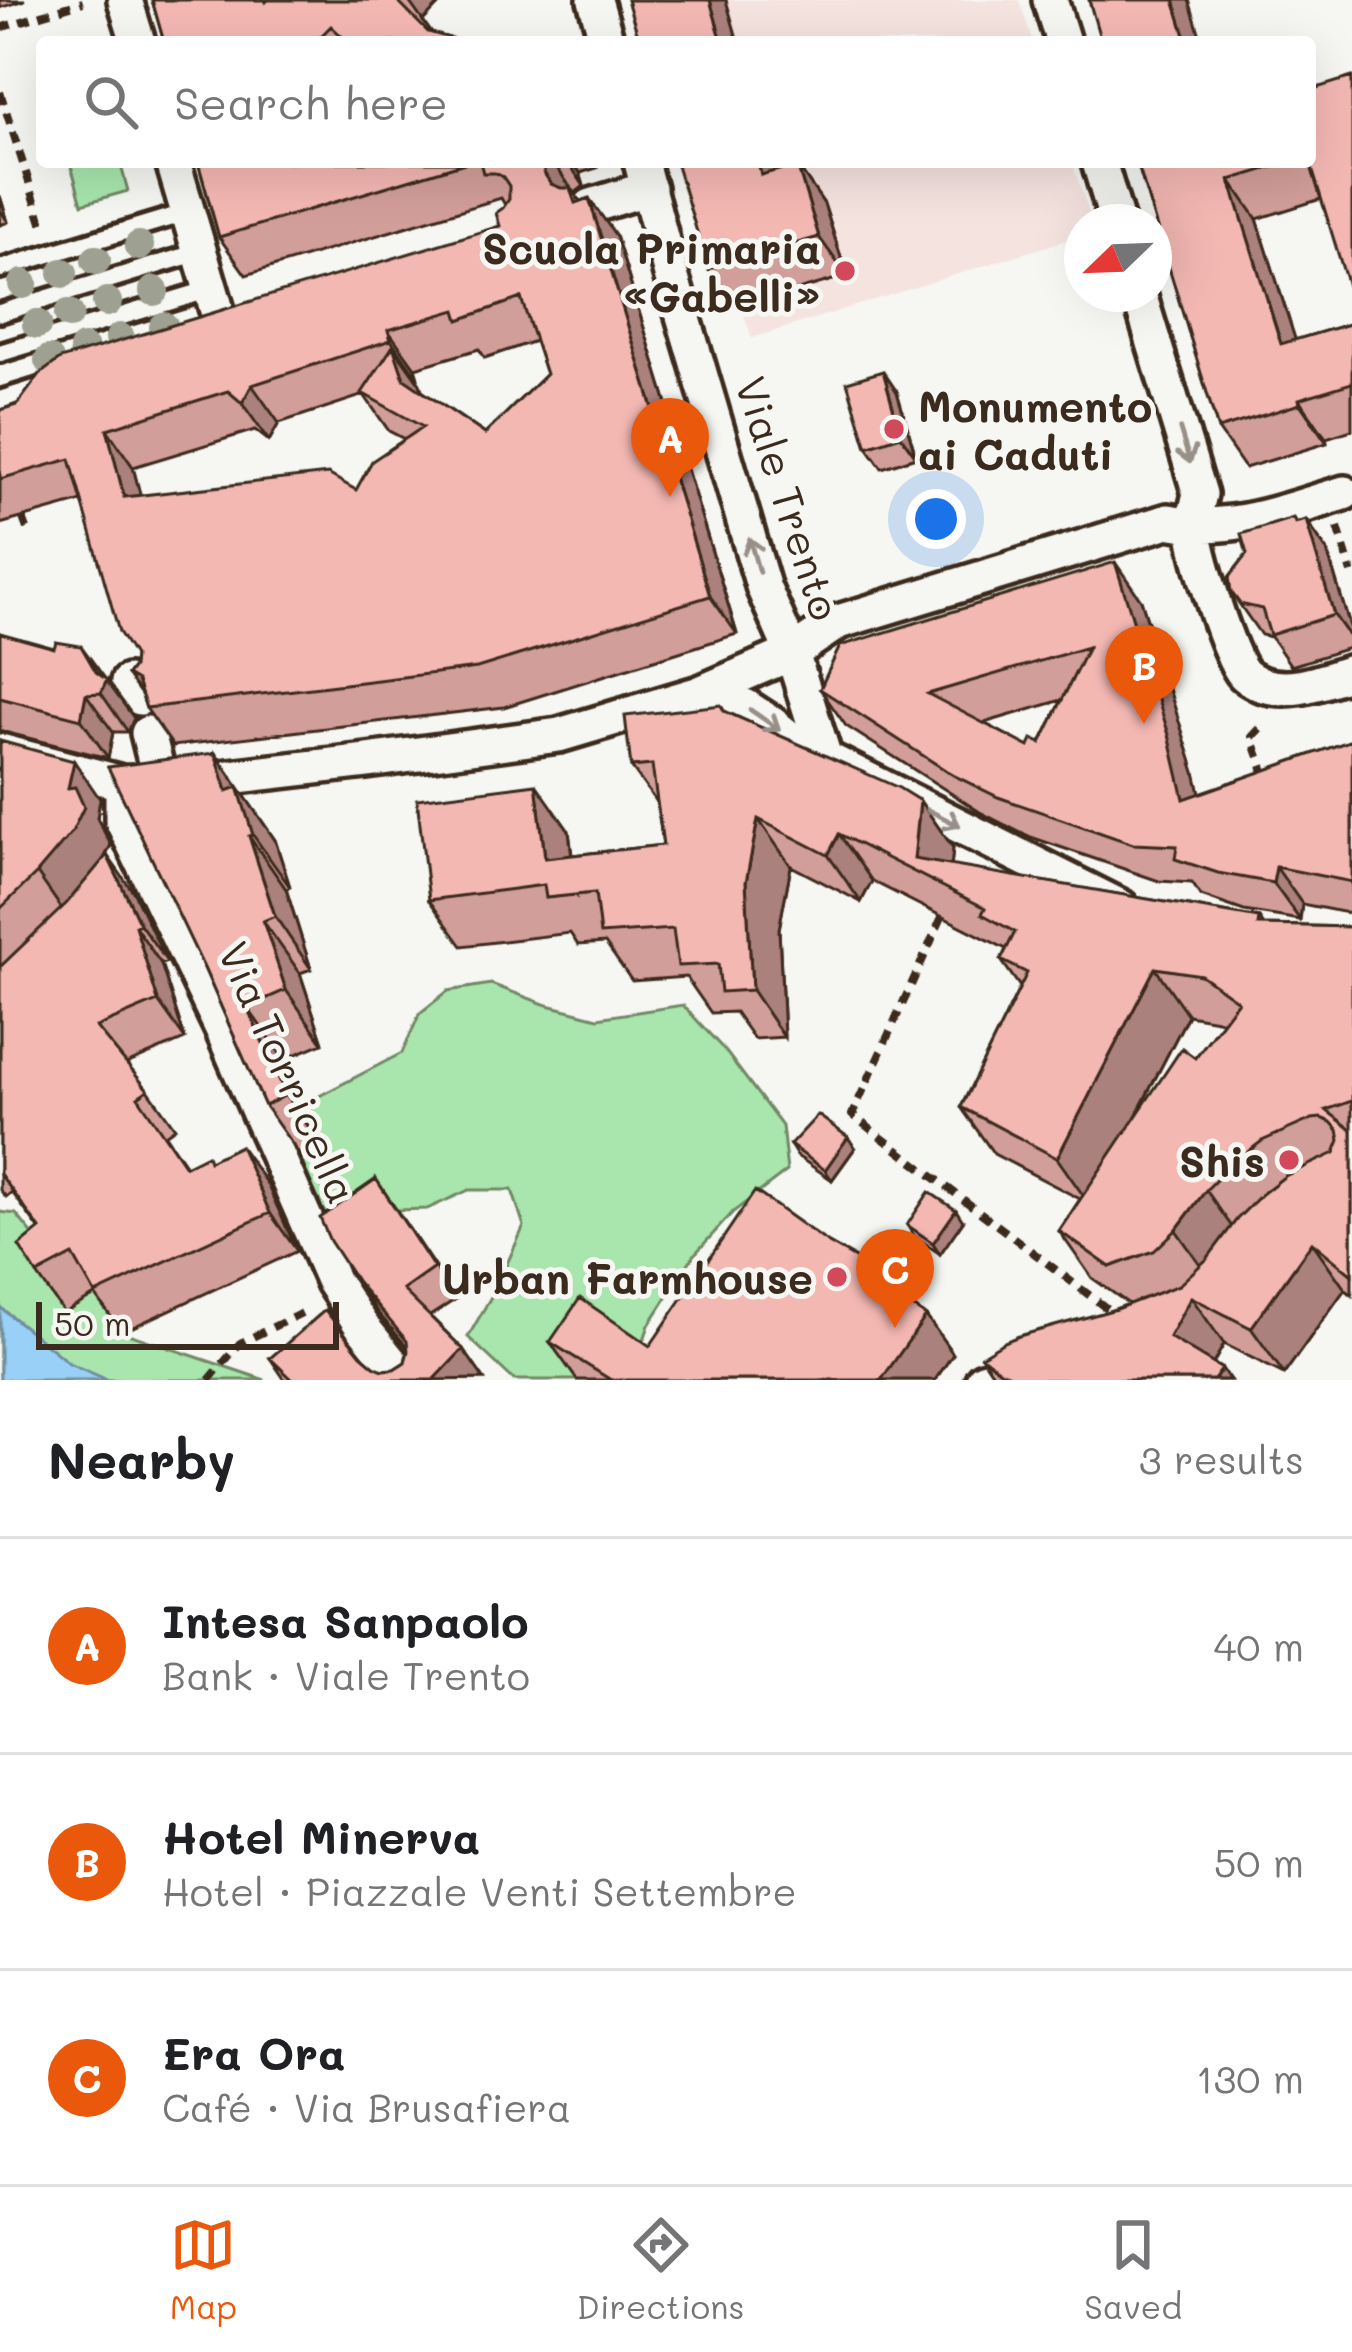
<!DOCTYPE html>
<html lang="en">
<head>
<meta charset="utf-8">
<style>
  body { margin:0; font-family:Mali,sans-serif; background:#f2f2f2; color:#202124 }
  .compass { position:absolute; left:1064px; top:204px; width:108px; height:108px; border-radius:50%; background:#fff; box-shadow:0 12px 48px #0002; rotate:247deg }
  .scale { position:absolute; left:36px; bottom:30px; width:303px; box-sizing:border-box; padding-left:12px; border:6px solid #3b2a1e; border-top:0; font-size:33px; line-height:42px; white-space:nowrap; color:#3b2a1e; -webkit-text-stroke:9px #f6f6f2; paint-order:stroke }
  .you { position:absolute; left:936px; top:519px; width:42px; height:42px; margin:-30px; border:9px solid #fff; border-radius:50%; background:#1a73e8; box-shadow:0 0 0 18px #1a73e833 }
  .badge { display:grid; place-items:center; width:78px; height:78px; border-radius:50%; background:#ea580c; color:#fff; font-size:39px; font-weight:700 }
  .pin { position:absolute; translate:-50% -99px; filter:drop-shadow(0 3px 6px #0008) }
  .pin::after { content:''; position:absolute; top:63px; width:42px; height:36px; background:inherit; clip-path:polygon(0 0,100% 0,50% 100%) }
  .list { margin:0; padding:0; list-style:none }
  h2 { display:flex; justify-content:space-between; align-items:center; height:156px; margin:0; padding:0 48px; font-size:51px }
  h2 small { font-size:39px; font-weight:400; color:#757577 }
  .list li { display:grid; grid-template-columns:78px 1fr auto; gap:36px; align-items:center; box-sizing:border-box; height:216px; padding:0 48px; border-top:3px solid #e0e0e0 }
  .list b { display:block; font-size:45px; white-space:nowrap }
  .list p { margin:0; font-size:39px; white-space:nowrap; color:#757577 }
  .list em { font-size:39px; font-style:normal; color:#757577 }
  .icon { flex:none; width:66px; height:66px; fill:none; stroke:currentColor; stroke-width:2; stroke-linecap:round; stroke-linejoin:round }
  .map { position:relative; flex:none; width:1352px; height:1380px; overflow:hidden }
  .search { position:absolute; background:#fff; box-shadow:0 12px 48px #0002; left:36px; right:36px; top:36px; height:132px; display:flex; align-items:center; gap:30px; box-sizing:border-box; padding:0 42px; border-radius:12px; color:#757577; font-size:45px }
  .sheet { height:804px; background:#fff }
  nav { display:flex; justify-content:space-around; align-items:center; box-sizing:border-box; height:168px; border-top:3px solid #e0e0e0; background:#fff; font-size:33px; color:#757577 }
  nav a { display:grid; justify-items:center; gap:6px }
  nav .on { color:#ea580c }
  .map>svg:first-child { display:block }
</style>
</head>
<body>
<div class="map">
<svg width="1352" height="1380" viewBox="0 0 1352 1380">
  <rect width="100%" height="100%" fill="#f6f6f2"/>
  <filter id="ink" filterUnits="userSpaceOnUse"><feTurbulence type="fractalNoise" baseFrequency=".00833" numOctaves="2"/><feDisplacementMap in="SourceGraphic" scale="24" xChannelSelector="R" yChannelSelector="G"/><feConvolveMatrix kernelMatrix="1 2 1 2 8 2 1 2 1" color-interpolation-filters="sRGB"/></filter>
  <g filter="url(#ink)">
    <path fill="#f5e3df" d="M 643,0 L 1019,0 L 1033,42 L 655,42 Z
      M 691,162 L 1072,162 L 1092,222 L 1082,222 L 1082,235 L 752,338 L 741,307 L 735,308 Z"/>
    <path fill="#a8e6ad" stroke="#728866" stroke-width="3" d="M 70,162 L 120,162 L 128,191 L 82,204 Z
      M 491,984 L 544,1004 L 598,1018 L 683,1005 L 726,1052 L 782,1126 L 787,1171 L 733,1212 L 694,1255 L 649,1325 L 638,1358 L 622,1380 L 514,1380 L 468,1337 L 496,1288 L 524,1226 L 512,1190 L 469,1190 L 427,1209 L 397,1210 L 331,1255 L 291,1164 L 323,1147 L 304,1104 L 402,1053 L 420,1013 L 448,991 Z
      M 0,1212 L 16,1214 L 34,1236 L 103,1291 L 102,1297 L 122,1332 L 265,1380 L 0,1380 Z"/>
    <path fill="#98d0f7" stroke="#738ea0" stroke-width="3" d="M 0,1307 L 69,1363 L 108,1380 L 0,1380 Z"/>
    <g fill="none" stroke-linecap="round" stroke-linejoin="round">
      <defs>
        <path id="lane" d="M 0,269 L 188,212
          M 0,313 L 199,252
          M 0,353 L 211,289
          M 0,400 L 45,386"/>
        <path id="street" d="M 125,0 L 138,42
          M 595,0 L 607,42
          M 1050,0 L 1063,42
          M 173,162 L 219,317
          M 641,162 L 673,282 L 764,589 L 792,653 L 825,758 L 1121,907
          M 1099,162 L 1117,222
          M 591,206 L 649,188
          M 1139,294 L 1200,494 C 1197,506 1193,520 1195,532 C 1198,557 1229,658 1244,674 C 1249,679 1254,681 1260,684 C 1291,695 1322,681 1352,672
          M 128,682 L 140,698
          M 700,693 L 745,706 L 771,723 L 797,744 L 825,758
          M 148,733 L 161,785
          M 0,751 L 122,783 L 161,785 L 367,761 L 559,735 L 700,693 L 792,653 L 838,622 L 1168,521 C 1229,534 1285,511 1344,493
          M 122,783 L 122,820 L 222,1029 L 333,1282 L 361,1325 L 399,1372 L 409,1380
          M 983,1380 L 1037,1365"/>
      </defs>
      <use href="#lane" stroke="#3b2a1e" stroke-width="26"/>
      <use href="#street" stroke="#3b2a1e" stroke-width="42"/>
      <path stroke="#3b2a1e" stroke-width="8" stroke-dasharray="12 9" stroke-linecap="butt" d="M 0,28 L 83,2
        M 0,92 L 44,229
        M 23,518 L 27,529
        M 1338,527 L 1352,573
        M 1266,777 L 1252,737 L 1266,722
        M 942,917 L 852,1115 L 1118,1317
        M 209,1380 L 240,1343 L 308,1310"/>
      <use href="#lane" stroke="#f6f6f2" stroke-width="16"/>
      <use href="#street" stroke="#f6f6f2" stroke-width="33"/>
    </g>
    <g fill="#9ea091">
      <circle cx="139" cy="246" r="15"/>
      <circle cx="96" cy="260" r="15"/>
      <circle cx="63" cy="273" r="15"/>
      <circle cx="23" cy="284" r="15"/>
      <circle cx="154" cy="291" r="15"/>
      <circle cx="107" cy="302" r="15"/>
      <circle cx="69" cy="314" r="15"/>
      <circle cx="37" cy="324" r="15"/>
      <circle cx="164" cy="327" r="15"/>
      <circle cx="120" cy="338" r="15"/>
      <circle cx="84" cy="349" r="15"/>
      <circle cx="49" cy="360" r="15"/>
    </g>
    <path fill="#d29e9a" stroke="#3b2a1e" stroke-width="3" fill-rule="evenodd" d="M 0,0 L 25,0 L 0,8 Z
      M 152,0 L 443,0 L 423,21 L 431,32 L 429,33 L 464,42 L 164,42 Z
      M 198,162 L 595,162 L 597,168 L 580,173 L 584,186 L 574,194 L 580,201 L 616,236 L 737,634 L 504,707 L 173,746 L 146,708 L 142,696 L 127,675 L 133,667 L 134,656 L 82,501 L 0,524 L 0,410 L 500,226 L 505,205 L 501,198 L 246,275 L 219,237 ZM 535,341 L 546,374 L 485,434 L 422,391 L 416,378 L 418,378 L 415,368 L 479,349 L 485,358 ZM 364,395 L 389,431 L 404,439 L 356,490 L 140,496 L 133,467 L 255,430 L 269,441 L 279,423 Z
      M 1137,162 L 1310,162 L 1321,199 L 1257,219 L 1295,340 L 1352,323 L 1352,430 L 1326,438 L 1327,443 L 1245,468 L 1218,429 Z
      M 797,165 L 824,204 L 847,276 L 735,308 L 708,269 L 776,170 Z
      M 0,196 L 8,222 L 0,225 Z
      M 897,392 L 916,457 L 882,468 L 867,447 Z
      M 1306,520 L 1327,551 L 1352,633 L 1352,647 L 1291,666 L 1271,637 L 1261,635 L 1231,592 L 1296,523 Z
      M 1141,600 L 1200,793 L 1352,740 L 1352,914 L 1302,904 L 1300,920 L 1244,911 L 1201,896 L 1192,883 L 1159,881 L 1025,835 L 980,812 L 846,726 L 820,689 ZM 1062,700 L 1041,743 L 1029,747 L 984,723 Z
      M 0,633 L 107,680 L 134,718 L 128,732 L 113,732 L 108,758 L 0,731 Z
      M 725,711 L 920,801 L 953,848 L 951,866 L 1259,918 L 1264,925 L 1352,927 L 1352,1295 L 1345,1289 L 1284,1374 L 1224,1344 L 1213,1363 L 1222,1369 L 1230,1380 L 997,1380 L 981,1356 L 1129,1304 L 1092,1278 L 1059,1231 L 1080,1199 L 994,1154 L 961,1107 L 1020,987 L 1001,960 L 1006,949 L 872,881 L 861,902 L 791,866 L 779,929 L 784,1037 L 754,1039 L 735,1012 L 711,1013 L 686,977 L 632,981 L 605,943 L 578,945 L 570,933 L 462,946 L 429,900 L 569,831 L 572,855 L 663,845 L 657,803 L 631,767 ZM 1188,1015 L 1223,1021 L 1195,1058 L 1133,1121 Z
      M 0,741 L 100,799 L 97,818 L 111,845 L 105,858 L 134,893 L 167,962 L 161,964 L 185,1039 L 126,1064 L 148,1090 L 175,1128 L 165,1135 L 186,1166 L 211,1161 L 267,1184 L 297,1251 L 122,1332 L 95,1295 L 64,1313 L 37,1274 L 39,1229 L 12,1192 L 6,1197 L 0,1190 Z
      M 215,753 L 275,840 L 290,887 L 286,889 L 311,969 L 300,973 L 323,1043 L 284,1059 L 323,1147 L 302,1158 L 265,1106 L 204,968 Z
      M 790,1145 L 855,1148 L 832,1180 L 797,1156 Z
      M 376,1179 L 456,1299 L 430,1316 L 463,1349 L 484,1379 L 285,1380 L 270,1358 L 361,1355 L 374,1366 L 383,1370 L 394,1369 L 405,1362 L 408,1348 L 378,1313 L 357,1282 Z
      M 963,1221 L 940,1254 L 914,1236 L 907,1225 Z
      M 827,1242 L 876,1270 L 891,1292 L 926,1316 L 953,1354 L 935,1380 L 577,1380 L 550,1342 L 650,1346 Z"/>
    <path fill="#ab817d" stroke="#3b2a1e" stroke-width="3" d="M 408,0 L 443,0 L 423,21 Z
      M 710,0 L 726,0 L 738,42 L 722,42 Z
      M 1174,0 L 1189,0 L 1202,42 L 1187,42 Z
      M 544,162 L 553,162 L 597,226 L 571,211 L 544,173 Z
      M 568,162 L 573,162 L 580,173 L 584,186 Z
      M 758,162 L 773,162 L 789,214 L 761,175 Z
      M 797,165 L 824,204 L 847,276 L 819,237 Z
      M 1230,180 L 1257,219 L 1309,383 L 1281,344 Z
      M 0,196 L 8,222 L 0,210 Z
      M 589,198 L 616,236 L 737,634 L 710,596 Z
      M 388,330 L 415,368 L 418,378 L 391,340 Z
      M 393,346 L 420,384 L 431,417 L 404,379 Z
      M 883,371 L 897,392 L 916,457 L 901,436 Z
      M 252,385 L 279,423 L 269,441 L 242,403 Z
      M 1299,399 L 1326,438 L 1327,443 L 1300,404 Z
      M 107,429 L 133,467 L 151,536 L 124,497 Z
      M 1293,518 L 1314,548 L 1306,520 L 1327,551 L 1352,633 L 1352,640 L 1334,615 Z
      M 1115,562 L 1141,600 L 1195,772 L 1210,836 L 1184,799 Z
      M 81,646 L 134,718 L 128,732 L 101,693 Z
      M 86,694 L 113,732 L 108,758 L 81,719 Z
      M 215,753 L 275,840 L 290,887 L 253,835 L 227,791 Z
      M 74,761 L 100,799 L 97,818 L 111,845 L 98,870 L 64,912 L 37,873 L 68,788 Z
      M 536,784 L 569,831 L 576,895 L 545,858 Z
      M 920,801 L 953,848 L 949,889 L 914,859 Z
      M 758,819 L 791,866 L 779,929 L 784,1037 L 752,990 L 746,882 Z
      M 839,834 L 872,881 L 861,902 L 828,855 Z
      M 249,836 L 286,889 L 311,969 L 275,916 Z
      M 107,855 L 134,893 L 167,962 L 140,924 Z
      M 1276,867 L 1302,904 L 1300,920 L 1273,883 Z
      M 263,921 L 300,973 L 323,1043 L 286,990 Z
      M 135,926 L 161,964 L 185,1039 L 158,1001 Z
      M 1155,968 L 1188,1015 L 1090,1205 L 1057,1158 Z
      M 247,1007 L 284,1059 L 323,1147 L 286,1095 Z
      M 848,1137 L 855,1148 L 832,1180 L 825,1170 Z
      M 240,1146 L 267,1184 L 297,1251 L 270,1213 Z
      M 1206,1190 L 1239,1237 L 1209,1277 L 1176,1230 Z
      M 956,1210 L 963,1221 L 940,1254 L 933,1243 Z
      M 1312,1242 L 1345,1289 L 1284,1374 L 1251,1328 Z
      M 876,1270 L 903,1309 L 871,1279 Z
      M 1191,1297 L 1224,1344 L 1204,1380 L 1169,1337 Z
      M 926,1316 L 953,1354 L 935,1380 L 881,1380 Z
      M 463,1349 L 484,1379 L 434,1380 Z
      M 1222,1369 L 1230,1380 L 1214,1380 Z"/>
    <path fill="#f4b8b3" stroke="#3b2a1e" stroke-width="3" fill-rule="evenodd" d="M 152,0 L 265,0 L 266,2 L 268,0 L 396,0 L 428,32 L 464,42 L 348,42 L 331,26 L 315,42 L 164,42 Z
      M 627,0 L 710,0 L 722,42 L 640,42 Z
      M 1089,0 L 1174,0 L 1187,42 L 1101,42 Z
      M 1352,77 L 1352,299 L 1310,162 L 1310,90 Z
      M 198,162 L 468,162 L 219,237 Z
      M 480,162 L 544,162 L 544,173 L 551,184 L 561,188 L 570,188 L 575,203 L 589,198 L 710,596 L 477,668 L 146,708 L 137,681 L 127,675 L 133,667 L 134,656 L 119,632 L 70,459 L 0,479 L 0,410 L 17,405 L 40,374 L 60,359 L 500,226 L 496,213 L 503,208 L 509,199 L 509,186 L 503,177 L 495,173 L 483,173 ZM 521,298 L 546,374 L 485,434 L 404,379 L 393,346 L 362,393 L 423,427 L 372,461 L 356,490 L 328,474 L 124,497 L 107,429 L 228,391 L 242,403 L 252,385 L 391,340 L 388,330 L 456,310 L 459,320 Z
      M 676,162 L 758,162 L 761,175 L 797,165 L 819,237 L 708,269 Z
      M 1137,162 L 1290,162 L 1230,180 L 1281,344 L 1352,323 L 1352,383 L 1299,399 L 1300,404 L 1218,429 Z
      M 883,371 L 901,436 L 867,447 L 847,382 Z
      M 1293,518 L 1295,523 L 1306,520 L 1334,615 L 1270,635 L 1262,609 L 1240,604 L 1231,592 L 1229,577 L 1247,554 L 1241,534 Z
      M 1115,562 L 1169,735 L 1184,799 L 1352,740 L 1352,882 L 1276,867 L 1273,883 L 1218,873 L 1175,859 L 1177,846 L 1133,844 L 998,797 L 953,775 L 820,689 L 840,646 ZM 1088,647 L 1041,743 L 1032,739 L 1029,747 L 928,694 Z
      M 0,633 L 54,648 L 56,642 L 81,646 L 96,672 L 107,680 L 101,693 L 86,694 L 81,719 L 0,698 Z
      M 721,705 L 724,711 L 899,788 L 920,801 L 914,859 L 1259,918 L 1258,925 L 1352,927 L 1352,1101 L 1326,1110 L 1352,1130 L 1352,1275 L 1312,1242 L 1251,1328 L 1191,1297 L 1169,1337 L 1222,1369 L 1214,1380 L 1014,1380 L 1013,1376 L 1000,1371 L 981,1356 L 1004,1342 L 1019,1336 L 1116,1309 L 1179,1285 L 1207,1259 L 1237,1219 L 1262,1194 L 1285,1176 L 1335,1153 L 1340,1140 L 1338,1130 L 1331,1122 L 1321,1118 L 1312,1119 L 1262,1141 L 1233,1163 L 1206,1190 L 1176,1230 L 1154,1251 L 1110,1267 L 1059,1231 L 1182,1048 L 1195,1058 L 1238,1001 L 1201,975 L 1155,968 L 1057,1158 L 961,1107 L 1027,973 L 1001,960 L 1015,932 L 982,914 L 985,908 L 839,834 L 828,855 L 758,819 L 746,882 L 752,990 L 721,992 L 718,964 L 678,966 L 673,929 L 600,934 L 595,893 L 546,898 L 544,885 L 429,900 L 417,799 L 536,784 L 545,858 L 663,845 L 652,765 L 631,767 L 625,716 Z
      M 0,741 L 74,761 L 68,788 L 75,787 L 84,807 L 72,832 L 37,873 L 0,909 Z
      M 215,753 L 227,791 L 238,787 L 253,835 L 249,836 L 275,916 L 263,921 L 286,990 L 247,1007 L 286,1095 L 265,1106 L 204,968 L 108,767 Z
      M 107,855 L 140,924 L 135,926 L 158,1001 L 96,1027 L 148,1090 L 138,1097 L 185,1166 L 207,1155 L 209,1161 L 240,1146 L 270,1213 L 95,1294 L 73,1255 L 37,1274 L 19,1246 L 40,1229 L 0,1174 L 0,967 L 67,903 Z
      M 818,1115 L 848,1137 L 825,1170 L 790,1145 Z
      M 376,1179 L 434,1268 L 403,1290 L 463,1349 L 434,1380 L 293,1380 L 270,1358 L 325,1310 L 361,1355 L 374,1366 L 383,1370 L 394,1369 L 405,1362 L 408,1351 L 407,1341 L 357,1282 L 330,1241 L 320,1218 Z
      M 755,1191 L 827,1242 L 876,1270 L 871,1279 L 926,1316 L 881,1380 L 611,1380 L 550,1342 L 580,1298 L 650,1346 Z
      M 929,1192 L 956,1210 L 933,1243 L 907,1225 Z"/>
    <defs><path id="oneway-shaft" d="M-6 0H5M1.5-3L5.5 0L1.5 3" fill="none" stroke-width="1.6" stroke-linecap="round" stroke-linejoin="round" transform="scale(3)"/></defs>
    <g stroke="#989088">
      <use href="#oneway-shaft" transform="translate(1185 446) rotate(73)"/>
      <use href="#oneway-shaft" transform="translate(754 555) rotate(-106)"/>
      <use href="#oneway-shaft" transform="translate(765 720) rotate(35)"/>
      <use href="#oneway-shaft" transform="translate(944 818) rotate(27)"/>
    </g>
  </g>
  <g fill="#d1495b" stroke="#f6f6f2" stroke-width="4.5">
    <circle cx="845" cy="271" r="12"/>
    <circle cx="894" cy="429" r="12"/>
    <circle cx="1289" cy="1160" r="12"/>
    <circle cx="837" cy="1277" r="12"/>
  </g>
  <g text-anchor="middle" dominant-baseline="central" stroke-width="10" stroke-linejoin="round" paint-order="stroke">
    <g font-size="42" font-weight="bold" fill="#3b2a1e" stroke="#f6f6f2" text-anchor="end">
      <text x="821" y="247">Scuola Primaria<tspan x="821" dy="48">«Gabelli»</tspan></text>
      <text x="918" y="405" text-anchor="start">Monumento<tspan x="918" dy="48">ai Caduti</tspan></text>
      <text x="1265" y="1160">Shis</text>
      <text x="813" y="1277">Urban Farmhouse</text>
    </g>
    <g font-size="42" fill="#3b2a1e" stroke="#f6f6f2">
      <text transform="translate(789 498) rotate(72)">Viale Trento</text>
      <text transform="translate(289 1072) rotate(66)">Via Torricella</text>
    </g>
  </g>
</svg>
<svg class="compass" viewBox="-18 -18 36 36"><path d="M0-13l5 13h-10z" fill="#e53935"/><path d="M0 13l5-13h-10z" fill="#757577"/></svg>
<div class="scale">50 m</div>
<div class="you"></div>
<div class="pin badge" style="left:670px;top:497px">A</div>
<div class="pin badge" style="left:1144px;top:724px">B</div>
<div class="pin badge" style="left:895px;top:1328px">C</div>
<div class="search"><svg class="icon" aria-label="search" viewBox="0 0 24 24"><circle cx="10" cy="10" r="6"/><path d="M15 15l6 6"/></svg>Search here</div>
</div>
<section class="sheet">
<h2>Nearby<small>3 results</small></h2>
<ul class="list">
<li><span class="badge">A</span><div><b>Intesa Sanpaolo</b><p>Bank · Viale Trento</p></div><em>40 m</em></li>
<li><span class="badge">B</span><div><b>Hotel Minerva</b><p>Hotel · Piazzale Venti Settembre</p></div><em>50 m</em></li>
<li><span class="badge">C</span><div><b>Era Ora</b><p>Café · Via Brusafiera</p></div><em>130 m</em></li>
</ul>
</section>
<nav>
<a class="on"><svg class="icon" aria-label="map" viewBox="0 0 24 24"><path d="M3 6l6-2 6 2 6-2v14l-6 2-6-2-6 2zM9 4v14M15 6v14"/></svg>Map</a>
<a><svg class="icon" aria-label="directions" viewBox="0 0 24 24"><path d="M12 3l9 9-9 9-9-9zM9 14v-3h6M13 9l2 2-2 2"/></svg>Directions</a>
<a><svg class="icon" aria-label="saved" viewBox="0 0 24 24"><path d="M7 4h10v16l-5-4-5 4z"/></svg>Saved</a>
</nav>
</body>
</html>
